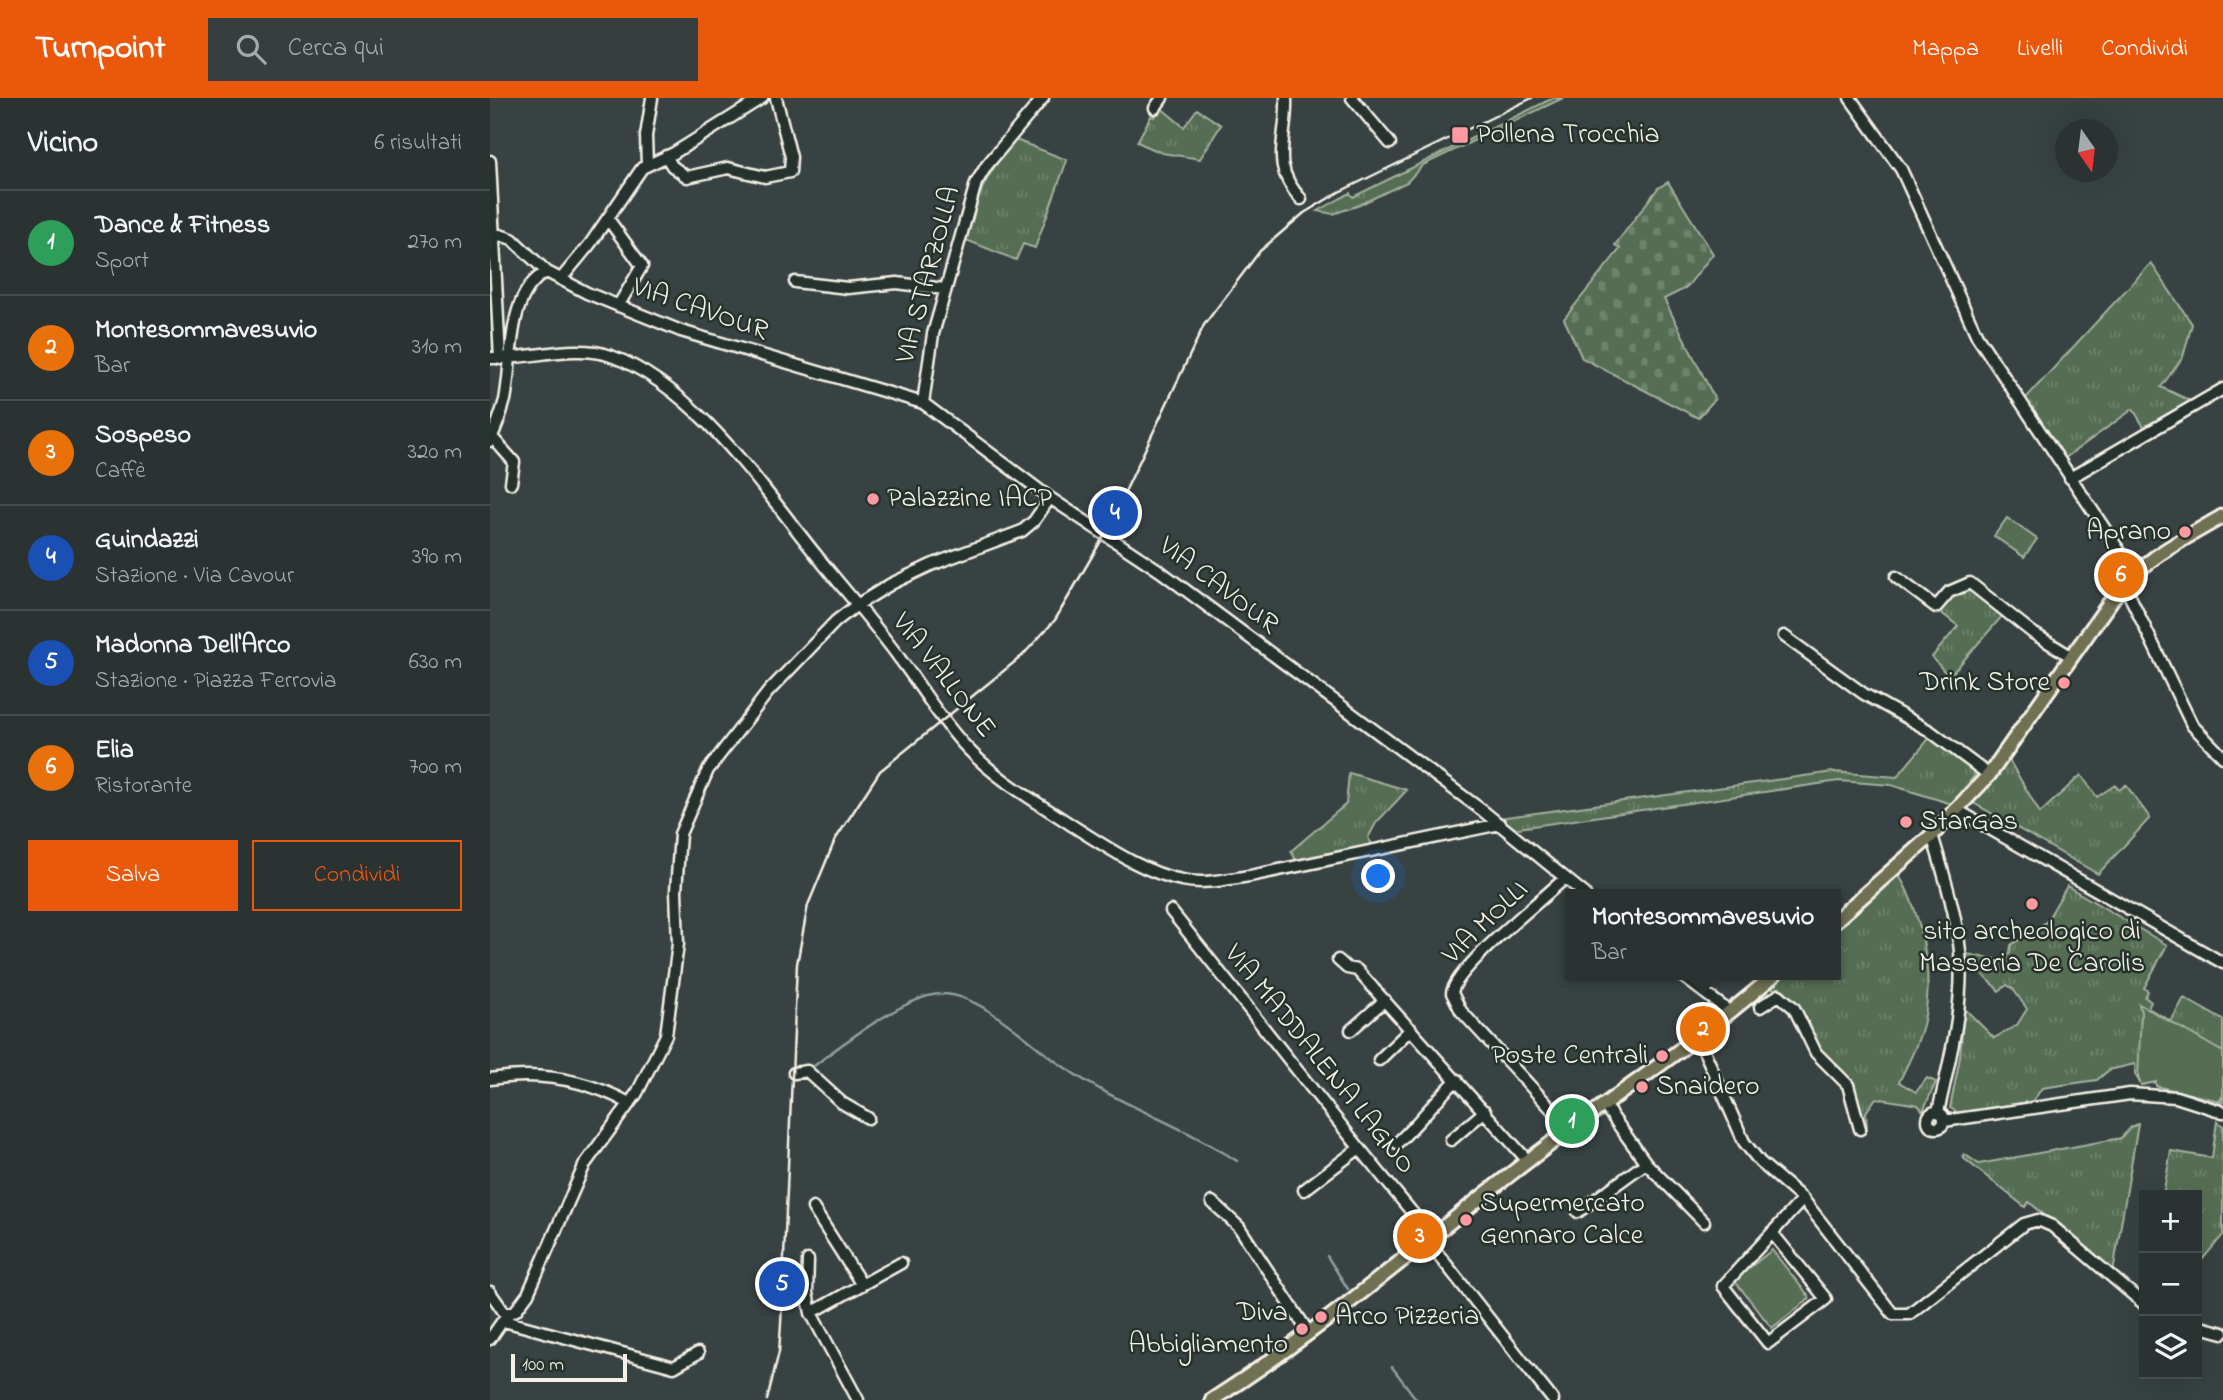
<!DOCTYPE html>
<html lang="it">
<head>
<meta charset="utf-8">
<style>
  body { margin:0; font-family:"Indie Flower",sans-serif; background:#363e3e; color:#f1f3f6 }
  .controls { position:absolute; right:21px; bottom:21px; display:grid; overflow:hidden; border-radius:0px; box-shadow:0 7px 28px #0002 }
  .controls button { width:63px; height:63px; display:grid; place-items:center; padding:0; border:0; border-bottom:2px solid #464d4d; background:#2a3232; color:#f1f3f6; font:35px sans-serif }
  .compass { position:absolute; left:1565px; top:21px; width:63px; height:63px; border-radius:50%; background:#2a3232; box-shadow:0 7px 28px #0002; rotate:166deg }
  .scale { position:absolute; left:21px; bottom:18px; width:116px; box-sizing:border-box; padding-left:7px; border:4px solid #f4f1e8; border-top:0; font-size:19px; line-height:24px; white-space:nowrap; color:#f4f1e8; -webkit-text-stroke:5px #26332d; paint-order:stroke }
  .you { position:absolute; left:889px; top:779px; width:24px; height:24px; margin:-18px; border:5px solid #fff; border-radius:50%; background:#1a73e8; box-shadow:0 0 0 10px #1a73e833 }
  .badge { display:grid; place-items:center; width:46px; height:46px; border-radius:50%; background:#ea580c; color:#fff; font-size:23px; font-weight:700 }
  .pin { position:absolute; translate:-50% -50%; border:4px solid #fff; box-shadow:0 2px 7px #0006 }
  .popup { position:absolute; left:1075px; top:791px; width:276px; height:91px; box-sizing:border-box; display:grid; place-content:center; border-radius:0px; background:#2a3232; filter:drop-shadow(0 2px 5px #0005); font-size:23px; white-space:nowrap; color:#a5aaac }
  .popup b { font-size:26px; color:#f1f3f6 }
  .popup::after { content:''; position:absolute; left:50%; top:100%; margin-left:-14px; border:14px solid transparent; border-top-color:#2a3232 }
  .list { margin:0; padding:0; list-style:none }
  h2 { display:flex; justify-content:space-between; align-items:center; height:91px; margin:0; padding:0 28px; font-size:30px }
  h2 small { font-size:23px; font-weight:400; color:#a5aaac }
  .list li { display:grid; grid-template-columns:46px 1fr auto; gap:21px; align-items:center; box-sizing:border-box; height:105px; padding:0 28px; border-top:2px solid #464d4d }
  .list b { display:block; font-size:26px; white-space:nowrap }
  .list p { margin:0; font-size:23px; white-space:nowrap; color:#a5aaac }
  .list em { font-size:23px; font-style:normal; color:#a5aaac }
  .actions { display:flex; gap:14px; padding:21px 28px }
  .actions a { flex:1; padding:16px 0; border:2px solid #ea580c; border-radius:0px; text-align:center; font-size:24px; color:#ea580c }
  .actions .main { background:#ea580c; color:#fff }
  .icon { flex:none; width:38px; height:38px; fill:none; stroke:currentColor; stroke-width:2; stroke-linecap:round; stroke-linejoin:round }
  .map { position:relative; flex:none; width:1733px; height:1302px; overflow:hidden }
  header { display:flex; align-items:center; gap:42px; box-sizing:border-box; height:98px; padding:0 35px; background:#ea580c; color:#fff }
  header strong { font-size:33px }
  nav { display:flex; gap:38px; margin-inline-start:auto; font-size:24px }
  .search { width:490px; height:63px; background:#363e3e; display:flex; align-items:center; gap:18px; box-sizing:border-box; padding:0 24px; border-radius:0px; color:#a5aaac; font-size:26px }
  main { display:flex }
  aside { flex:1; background:#2a3232 }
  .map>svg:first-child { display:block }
</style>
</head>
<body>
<header>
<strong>Turnpoint</strong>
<div class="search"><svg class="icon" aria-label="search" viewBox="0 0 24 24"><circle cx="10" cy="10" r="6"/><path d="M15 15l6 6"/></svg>Cerca qui</div>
<nav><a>Mappa</a><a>Livelli</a><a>Condividi</a></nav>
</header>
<main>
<aside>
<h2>Vicino<small>6 risultati</small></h2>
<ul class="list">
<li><span class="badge" style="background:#2e9e5b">1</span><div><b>Dance &amp; Fitness</b><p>Sport</p></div><em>270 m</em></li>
<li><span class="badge" style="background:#e8710a">2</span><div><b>Montesommavesuvio</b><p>Bar</p></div><em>310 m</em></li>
<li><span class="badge" style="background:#e8710a">3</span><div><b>Sospeso</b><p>Caffè</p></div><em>320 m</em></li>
<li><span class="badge" style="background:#1a4fb4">4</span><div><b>Guindazzi</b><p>Stazione · Via Cavour</p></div><em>390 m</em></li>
<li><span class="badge" style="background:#1a4fb4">5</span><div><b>Madonna Dell'Arco</b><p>Stazione · Piazza Ferrovia</p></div><em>630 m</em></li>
<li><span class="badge" style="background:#e8710a">6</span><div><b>Elia</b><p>Ristorante</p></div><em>700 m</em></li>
</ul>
<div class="actions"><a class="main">Salva</a><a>Condividi</a></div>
</aside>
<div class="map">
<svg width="1733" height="1302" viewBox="0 0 1733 1302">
  <defs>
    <pattern id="grass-tufts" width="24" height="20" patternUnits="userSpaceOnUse" patternTransform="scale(1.75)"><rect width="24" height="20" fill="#556e53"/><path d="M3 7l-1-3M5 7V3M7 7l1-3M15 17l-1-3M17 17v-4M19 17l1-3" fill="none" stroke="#6e836c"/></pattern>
    <pattern id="cemetery-stones" width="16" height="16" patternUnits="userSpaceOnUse" patternTransform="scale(1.75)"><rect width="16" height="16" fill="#556e53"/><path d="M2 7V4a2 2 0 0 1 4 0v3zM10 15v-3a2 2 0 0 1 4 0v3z" fill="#6e836c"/></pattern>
  </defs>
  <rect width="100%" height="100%" fill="#384242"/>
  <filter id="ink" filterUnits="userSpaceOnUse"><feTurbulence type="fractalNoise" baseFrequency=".0143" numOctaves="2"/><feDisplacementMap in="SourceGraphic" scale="14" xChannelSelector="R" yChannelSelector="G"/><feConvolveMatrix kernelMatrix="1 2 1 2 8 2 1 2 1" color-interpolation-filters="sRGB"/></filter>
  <g filter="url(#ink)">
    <path fill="url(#grass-tufts)" stroke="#a4b09e" stroke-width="2" d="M 1063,0 L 1073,0 L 933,67 L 917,84 L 867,108 L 843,116 L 828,113 L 860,95 L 863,99 Z
      M 670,9 L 694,29 L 707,11 L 731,27 L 710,61 L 672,55 L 647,44 L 661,18 L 664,19 Z
      M 526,42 L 577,62 L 545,150 L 533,146 L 526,162 L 476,142 C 487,98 495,75 526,42 Z
      M 1661,165 L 1702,226 L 1693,259 L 1671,289 L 1701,303 L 1654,329 L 1643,311 L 1575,360 L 1535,301 Z
      M 1481,491 L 1514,516 L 1459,579 L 1442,559 L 1468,528 L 1449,513 L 1463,496 Z
      M 1441,638 L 1488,673 L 1462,706 L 1401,687 L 1349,683 L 1022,731 L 1009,720 L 1343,674 L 1407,679 Z
      M 1519,662 L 1550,715 L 1591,677 L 1607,699 L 1625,687 L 1629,692 L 1636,687 L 1660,720 L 1608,776 L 1480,703 L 1501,681 L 1504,683 Z
      M 859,675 L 917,692 L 886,725 L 878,740 L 883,747 L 807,764 L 801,753 L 856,706 Z
      M 1408,775 C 1432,816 1444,875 1434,923 C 1429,944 1419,964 1409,984 L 1426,994 L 1437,980 L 1446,984 L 1433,1013 L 1428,1007 L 1386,1000 L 1376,1014 L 1377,1030 L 1373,1026 L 1361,988 L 1326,951 L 1289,895 L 1281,889 L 1295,877 L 1346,877 L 1346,831 Z
      M 1577,788 L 1677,847 L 1654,890 L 1658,893 L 1655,899 L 1661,904 L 1658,910 L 1681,923 L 1694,900 L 1733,922 L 1733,1005 L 1666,988 L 1666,984 L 1651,987 L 1645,976 L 1645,966 L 1619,972 L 1607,982 L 1552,990 L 1543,1003 L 1469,1015 L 1460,1010 L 1470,959 L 1474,910 L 1504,940 L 1527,927 L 1537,911 L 1523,891 L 1517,887 L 1509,893 C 1499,881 1487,873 1476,861 L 1476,856 L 1511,862 L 1520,855 L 1521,847 L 1556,824 Z
      M 1727,1023 L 1733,1028 L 1733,1137 L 1707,1168 L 1707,1097 L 1673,1097 L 1681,1053 L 1722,1060 Z
      M 1648,1026 L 1623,1174 L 1539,1104 L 1535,1109 L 1472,1059 L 1474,1056 L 1489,1066 L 1631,1040 L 1641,1029 Z"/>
    <path fill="url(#cemetery-stones)" stroke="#a4b09e" stroke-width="2" d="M 1178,84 L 1223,156 L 1196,190 L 1174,201 L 1225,301 L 1208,320 L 1092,260 L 1074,221 L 1130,151 L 1125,147 L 1168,90 Z"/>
    <path fill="#556e53" stroke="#a4b09e" stroke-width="2" d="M 1517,420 L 1547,441 L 1534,459 L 1504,438 Z
      M 1649,906 L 1733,954 L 1733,997 L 1730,1003 L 1666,988 L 1666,984 L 1651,987 L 1648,979 L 1651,914 Z
      M 1282,1152 L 1320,1200 L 1282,1230 L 1244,1182 Z"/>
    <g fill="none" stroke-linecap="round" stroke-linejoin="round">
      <path stroke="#8c9f9e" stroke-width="2.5" d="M 319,972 C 346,950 419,895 452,896 C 492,896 541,947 574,969 C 628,1007 693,1027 747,1063
        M 837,1158 L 858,1191
        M 902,1269 L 927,1302"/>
      <defs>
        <path id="minor" d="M 796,0 C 798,42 778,65 811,101
          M 862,0 L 900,45
          M 1360,0 L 1411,71 L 1487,238 L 1644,475
          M 665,10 L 672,0
          M 176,58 L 182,68 L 197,79 L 238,70 L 275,79 L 300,74 L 301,59 L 286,0
          M 0,63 L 10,261
          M 157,67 L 156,38 L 162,0
          M 118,121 L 152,168 L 128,208
          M 0,141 L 10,137 L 22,141 L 57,174 L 97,195 L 191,233 L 433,305 L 560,400 L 670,473 L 993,713 L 1095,796
          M 71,181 L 100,146 L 152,70 L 184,55 L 272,0
          M 305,184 L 358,190 L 407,185 L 454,191
          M 0,260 C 38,262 84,245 121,258 C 205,288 273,391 327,458 C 355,493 384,525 410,561 C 432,590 451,623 477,650 C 507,682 547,704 583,728 C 615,748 654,775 692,782 C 714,787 738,781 760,778 L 1010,726
          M 433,305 L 443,236 L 486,85 L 497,67 L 553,0
          M 2,339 L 24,364 L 21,385
          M 0,343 C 6,330 11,316 15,302 C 23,264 16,193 57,174
          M 1580,380 L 1733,291
          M 1406,479 L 1446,509 L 1459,494 L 1480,485 L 1543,535 L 1582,559
          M 1634,486 L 1702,627 L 1733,659
          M 1294,538 L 1374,596 L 1440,633 L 1499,677
          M 1467,712 L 1733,865
          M 1442,737 C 1453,774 1466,814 1470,853 C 1474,908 1460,961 1448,1014
          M 1075,780 C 1053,801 965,870 962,895 L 971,913 L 1080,1031
          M 681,813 C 768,921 852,1032 942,1138
          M 848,862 L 857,870 L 867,872 L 1038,1063
          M 1191,877 L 1240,914
          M 1270,909 L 1289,897 L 1304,910 L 1326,955 L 1358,987 L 1370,1031
          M 861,932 L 895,902
          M 1208,939 L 1254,1044 L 1270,1064 L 1313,1101 L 1403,1216 L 1419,1216 L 1534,1126 L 1548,1122 L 1562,1128 L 1654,1206
          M 889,962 L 921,931
          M 304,975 L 317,973 L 352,1005 L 378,1020
          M 0,981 C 49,973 95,981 139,1005
          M 1114,1007 L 1156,1065 L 1214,1124
          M1438 1022a8 8 0 1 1 16 0a8 8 0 1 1-16 0Z
          M 1454,1023 L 1640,996 L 1686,999 L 1733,1014
          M 961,1042 L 995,1013
          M 907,1045 C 929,1025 945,1002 967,982
          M 814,1092 L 868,1051
          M 722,1104 L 749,1129 L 819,1235
          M 323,1110 L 372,1187
          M 1088,1114 L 1156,1065
          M 1283,1136 L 1336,1201 L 1278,1245 L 1233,1188 L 1313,1101
          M 937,1142 L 1063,1302
          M 318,1162 L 317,1195 L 321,1215 L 368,1302
          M 0,1194 L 16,1217
          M 321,1215 L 411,1165
          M 16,1217 L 26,1212 L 38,1196 L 95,1066 L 147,995 L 176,937 L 188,846 L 186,793 L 190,736 L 218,672 L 278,594 L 346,523 L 367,507 L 401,486 L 441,467 L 532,433 L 544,423 L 560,400
          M 14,1223 L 184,1269 L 208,1255
          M 1707,1228 L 1733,1235
          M 0,1241 L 16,1218"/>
        <path id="major" d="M 1346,822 L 1442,737 L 1499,677 L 1625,497 C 1653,461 1694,441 1733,418
          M 722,1302 C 834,1231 933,1143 1039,1062 C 1120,1000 1207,945 1284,877"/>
      </defs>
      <use href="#minor" stroke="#f4f1e8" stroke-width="15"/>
      <use href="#major" stroke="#f4f1e8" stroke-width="18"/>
      <use href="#minor" stroke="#26332d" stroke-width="10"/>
      <use href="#major" stroke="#706f52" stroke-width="12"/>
      <path stroke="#f4f1e8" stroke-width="2.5" d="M 277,1302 L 289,1254 L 291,1226 L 307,866 L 318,807 L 345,742 L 390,673 L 532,558 L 565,522 L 615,436 L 714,227 L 770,153 L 814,115 L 849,94 L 1042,0"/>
    </g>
  </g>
  <g fill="#ff9aa2" stroke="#26332d" stroke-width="2.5">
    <rect x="961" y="28" width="18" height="18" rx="3.5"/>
    <circle cx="383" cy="401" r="7"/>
    <circle cx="1695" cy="434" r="7"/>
    <circle cx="1574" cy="585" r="7"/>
    <circle cx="1416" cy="724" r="7"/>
    <circle cx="1542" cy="806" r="7"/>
    <circle cx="1172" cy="958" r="7"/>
    <circle cx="1152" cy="989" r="7"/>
    <circle cx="976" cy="1122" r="7"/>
    <circle cx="831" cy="1219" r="7"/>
    <circle cx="812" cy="1231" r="7"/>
  </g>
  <g text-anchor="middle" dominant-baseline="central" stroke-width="5" stroke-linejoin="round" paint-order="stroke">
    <g font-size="28" fill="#f4f1e8" stroke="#26332d" text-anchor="start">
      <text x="986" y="37">Pollena Trocchia</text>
      <text x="397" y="401">Palazzine IACP</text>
      <text x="1681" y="434" text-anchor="end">Aprano</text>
      <text x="1560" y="585" text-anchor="end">Drink Store</text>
      <text x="1430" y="724">StarGas</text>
      <text x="1542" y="834" text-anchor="middle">sito archeologico di<tspan x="1542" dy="32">Masseria De Carolis</tspan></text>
      <text x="1158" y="958" text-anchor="end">Poste Centrali</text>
      <text x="1166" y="989">Snaidero</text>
      <text x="990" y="1106">Supermercato<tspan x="990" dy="32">Gennaro Calce</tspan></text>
      <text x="798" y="1215" text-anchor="end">Diva<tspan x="798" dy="32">Abbigliamento</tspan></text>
      <text x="845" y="1219">Arco Pizzeria</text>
    </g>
    <g font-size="28" fill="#f4f1e8" stroke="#26332d">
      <text transform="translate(439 177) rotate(-75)">VIA STARZOLLA</text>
      <text transform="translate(210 212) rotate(19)">VIA CAVOUR</text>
      <text transform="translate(728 488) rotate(37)">VIA CAVOUR</text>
      <text transform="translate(453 578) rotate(52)">VIA VALLONE</text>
      <text transform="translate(996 825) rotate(-44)">VIA MOLLI</text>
      <text transform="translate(829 962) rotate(51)">VIA MADDALENA LAGNO</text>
    </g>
  </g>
</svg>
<div class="controls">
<button>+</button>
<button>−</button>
<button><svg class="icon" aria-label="layers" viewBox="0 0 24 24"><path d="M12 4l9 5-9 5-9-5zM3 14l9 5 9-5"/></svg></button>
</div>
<svg class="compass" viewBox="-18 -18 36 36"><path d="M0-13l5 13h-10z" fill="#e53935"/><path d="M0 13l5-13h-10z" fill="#a5aaac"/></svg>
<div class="scale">100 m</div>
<div class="you"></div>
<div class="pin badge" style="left:1082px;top:1023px;background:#2e9e5b">1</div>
<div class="pin badge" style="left:1213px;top:931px;background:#e8710a">2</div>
<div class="popup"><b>Montesommavesuvio</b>Bar</div>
<div class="pin badge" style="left:930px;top:1138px;background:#e8710a">3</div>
<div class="pin badge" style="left:625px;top:415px;background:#1a4fb4">4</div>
<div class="pin badge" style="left:292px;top:1186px;background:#1a4fb4">5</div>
<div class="pin badge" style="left:1631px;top:477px;background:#e8710a">6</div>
</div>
</main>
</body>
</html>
